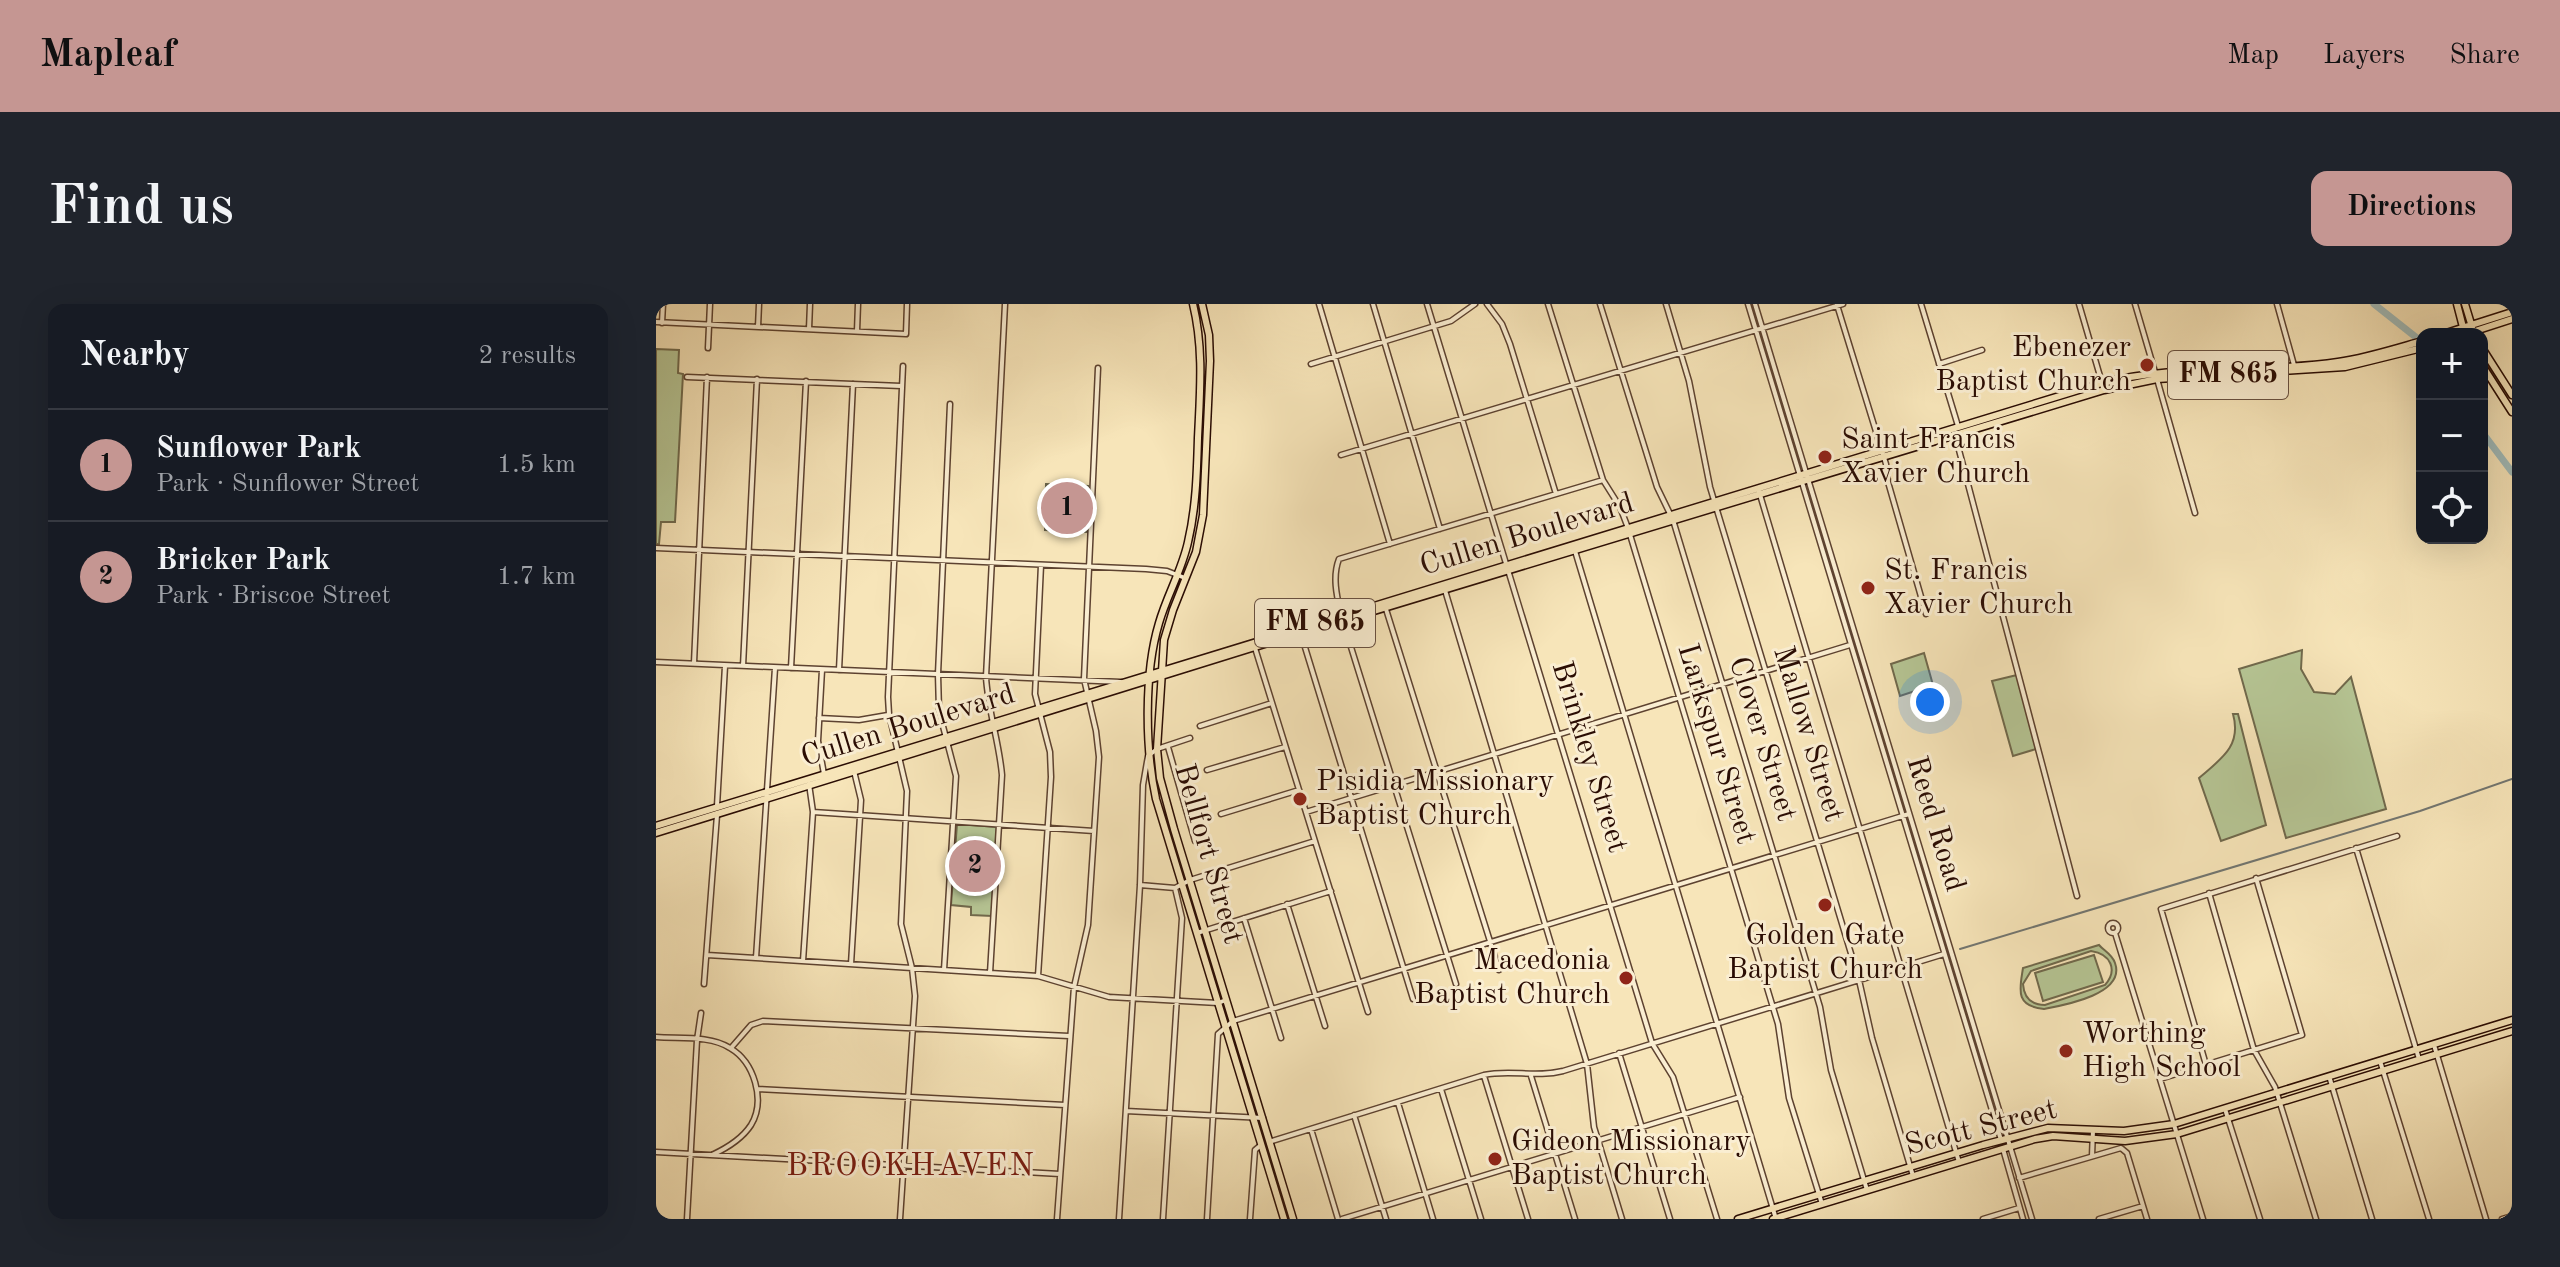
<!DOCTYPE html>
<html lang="en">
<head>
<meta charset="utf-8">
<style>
  body { margin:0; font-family:"Old Standard TT",serif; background:#20242c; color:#f1f3f6 }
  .controls { position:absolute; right:24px; top:24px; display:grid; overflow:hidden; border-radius:16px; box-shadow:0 8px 32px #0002 }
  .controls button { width:72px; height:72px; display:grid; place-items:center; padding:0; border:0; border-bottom:2px solid #363941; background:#171b24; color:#f1f3f6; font:40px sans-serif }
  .you { position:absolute; left:1274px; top:398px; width:28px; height:28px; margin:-20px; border:6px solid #fff; border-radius:50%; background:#1a73e8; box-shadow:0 0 0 12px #1a73e833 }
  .badge { display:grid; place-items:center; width:52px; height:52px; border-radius:50%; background:#c59692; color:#111; font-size:26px; font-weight:700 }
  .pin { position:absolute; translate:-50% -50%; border:4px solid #fff; box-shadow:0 2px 8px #0006 }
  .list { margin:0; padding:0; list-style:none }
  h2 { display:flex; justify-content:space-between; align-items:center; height:104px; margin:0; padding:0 32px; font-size:34px }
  h2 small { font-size:26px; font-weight:400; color:#9ea1a6 }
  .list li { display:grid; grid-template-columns:52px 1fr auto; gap:24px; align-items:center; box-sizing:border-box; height:112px; padding:0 32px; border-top:2px solid #363941 }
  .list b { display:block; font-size:30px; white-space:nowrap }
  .list p { margin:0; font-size:26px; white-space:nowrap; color:#9ea1a6 }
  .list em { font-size:26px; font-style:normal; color:#9ea1a6 }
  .icon { flex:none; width:44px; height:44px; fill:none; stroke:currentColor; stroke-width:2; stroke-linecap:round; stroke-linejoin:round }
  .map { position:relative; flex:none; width:1856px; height:915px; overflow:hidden; border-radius:16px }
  header { display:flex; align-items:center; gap:48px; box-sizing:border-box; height:112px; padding:0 40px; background:#c59692; color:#111 }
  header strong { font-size:38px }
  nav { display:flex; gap:44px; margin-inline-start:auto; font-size:28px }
  .intro { display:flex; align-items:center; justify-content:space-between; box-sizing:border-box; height:192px; padding:0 48px }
  h1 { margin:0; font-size:56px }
  .button { padding:20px 36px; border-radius:16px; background:#c59692; color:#111; font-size:28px; font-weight:700 }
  main { display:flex; gap:48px; padding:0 48px }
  aside { flex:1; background:#171b24; border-radius:16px; box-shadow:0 8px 32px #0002 }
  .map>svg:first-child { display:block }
</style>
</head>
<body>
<header>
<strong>Mapleaf</strong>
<nav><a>Map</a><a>Layers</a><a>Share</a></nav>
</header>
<div class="intro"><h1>Find us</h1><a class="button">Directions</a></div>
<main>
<aside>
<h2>Nearby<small>2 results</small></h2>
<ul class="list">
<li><span class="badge">1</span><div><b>Sunflower Park</b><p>Park · Sunflower Street</p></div><em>1.5 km</em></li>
<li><span class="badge">2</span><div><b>Bricker Park</b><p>Park · Briscoe Street</p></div><em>1.7 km</em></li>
</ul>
</aside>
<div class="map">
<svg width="1856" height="915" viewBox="0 0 1856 915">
  <rect width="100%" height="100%" fill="#f7e5b9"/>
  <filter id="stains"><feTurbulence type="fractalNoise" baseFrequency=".0025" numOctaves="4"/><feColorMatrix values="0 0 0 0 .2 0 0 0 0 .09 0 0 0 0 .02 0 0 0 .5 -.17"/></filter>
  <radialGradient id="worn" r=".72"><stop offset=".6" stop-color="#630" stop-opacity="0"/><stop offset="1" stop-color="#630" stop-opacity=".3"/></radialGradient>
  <path fill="#b6c695" stroke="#70694c" stroke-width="2" fill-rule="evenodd" d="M 0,45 L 23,46 L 22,69 L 27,70 L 19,218 L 5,218 L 3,240 L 0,240 Z
    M 390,180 L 432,182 L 431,228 L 389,226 Z
    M 1646,346 L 1645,365 L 1658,388 L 1679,390 L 1695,373 L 1730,505 L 1630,534 L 1583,365 Z
    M 1268,349 L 1277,381 L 1244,392 L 1235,360 Z
    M 1361,371 L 1380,445 L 1357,452 L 1336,377 Z
    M 1577,410 L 1582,410 L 1610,521 L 1565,537 L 1543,474 C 1565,455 1586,442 1577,410 Z
    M 301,520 L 342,523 L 336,612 L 315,611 L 315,603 L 295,601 Z
    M 1443,641 C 1448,647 1456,650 1459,659 C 1470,690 1409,701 1388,705 C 1358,702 1364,684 1367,664 ZM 1435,647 C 1455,650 1462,666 1449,681 L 1389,701 C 1376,701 1368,694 1367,680 L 1375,667 Z
    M 1438,651 L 1447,678 L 1387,697 L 1379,669 Z"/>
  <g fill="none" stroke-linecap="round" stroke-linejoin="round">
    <path stroke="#727671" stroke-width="2" d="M 1304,645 L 1764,507 L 1856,475"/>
    <path stroke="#a2bcba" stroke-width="7" d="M 1718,0 L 1766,38
      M 1826,128 L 1856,168"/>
    <defs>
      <path id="minor" d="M 663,0 L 734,240
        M 717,0 L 784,225
        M 771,0 L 996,739 L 1017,773 L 1061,915
        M 831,0 L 846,20 L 854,40 L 900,190
        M 892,0 L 947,176 L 964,203 L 972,224 L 1122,720 L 1133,794 L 1166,900
        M 944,0 L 1001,183 L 1017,216 L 1164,703 L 1175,766 L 1211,886
        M 1010,0 L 1033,77 L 1054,183 L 1203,676 L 1216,734 L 1257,872
        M 1092,0 L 1345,836
        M 1099,0 L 1376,915
        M 1265,0 L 1302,122
        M 1423,0 L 1446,79
        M 1479,0 L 1499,68
        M 1621,0 L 1638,61
        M 1181,1 L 1230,160 L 1232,178 L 1270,310
        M 0,18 L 250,30 L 251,0
        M 6,19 L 7,0
        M 102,23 L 103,0
        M 153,25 L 154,0
        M 201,27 L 202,0
        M 52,44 L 54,0
        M 655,60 L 795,17 L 819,0
        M 1283,60 L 1326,46
        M 31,73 L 245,82
        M 1501,75 L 1539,209
        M 1299,131 L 1421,592
        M 685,151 L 1187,0
        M 1102,184 L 1303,858
        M 0,244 L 490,265 L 511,267 L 529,274
        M 919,247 L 1120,915
        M 788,283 L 931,760 L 938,823 L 966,915
        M 729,302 L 843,666
        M 644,327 L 757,695
        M 599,344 L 712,708
        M 0,358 L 465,378
        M 38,359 L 51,73
        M 87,362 L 101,75
        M 135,364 L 150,77
        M 166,366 L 162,437 L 168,470
        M 183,366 L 197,80
        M 163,414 L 203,416 L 232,411
        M 544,422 L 616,399
        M 512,443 L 539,537
        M 551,466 L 629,443
        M 61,502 L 69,362
        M 157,508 L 438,527
        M 650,508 L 1194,341
        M 565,510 L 643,486
        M 1700,544 L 1763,755
        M 484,581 L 519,584 L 534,576 L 659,537
        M 1553,589 L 1598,746 L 1619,783 L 1660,915
        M 631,600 L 669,722
        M 588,614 L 625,734
        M1452 624a5 5 0 1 1 10 0a5 5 0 1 1-10 0Z
        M 541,629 L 675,587
        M 1459,629 L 1547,915
        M 51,651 L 382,672 L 453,693 L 562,699 L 570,696
        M 100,654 L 119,364
        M 147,657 L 157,508 L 153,480
        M 195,660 L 205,496 L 198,467
        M 288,666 L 300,472 L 283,407 L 282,370 L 294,100
        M 334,669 L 346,471 C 343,437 332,407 330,373 L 349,0
        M 382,672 L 395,473 L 394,448 L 379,390 L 385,261
        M 48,680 L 61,511
        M 800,680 L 685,311 C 681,293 676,273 683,255 L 947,176
        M 0,733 C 23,735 54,731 74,744 C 98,758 110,796 95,821 C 86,835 71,844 56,851
        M 1778,741 L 1830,915
        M 75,744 L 95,721 L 107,717 L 413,732
        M 963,749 L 1014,915
        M 1724,757 L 1773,915
        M 1550,761 L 1505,605 L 1741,532
        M 828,772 L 872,915
        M 875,772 L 919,915
        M 1673,772 L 1716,915
        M 1504,775 L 1646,731 L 1600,574
        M 101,785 L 409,801
        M 785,785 L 825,915
        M 742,799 L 777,915
        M 1569,805 L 1604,915
        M 470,807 L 607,814
        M 698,811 L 730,915
        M 655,825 L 682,915
        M 613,838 L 828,771 C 854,765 880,774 907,767 L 1288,650
        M 1347,845 L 1367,915
        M 0,848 L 404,870
        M 1436,852 L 1437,826
        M 1363,874 L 1465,844 L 1471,849 L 1491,915
        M 31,915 L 41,736 L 45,709
        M 244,915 L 259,692 L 256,664 L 245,620 L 251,487 L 233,410 L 232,393 L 247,62
        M 401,915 L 418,683 L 432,621 L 443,453 L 440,427 L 428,375 L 442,64
        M 463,915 L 484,581 L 487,481 L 492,452 L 501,445 L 534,434
        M 507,915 L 526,614 L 519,584
        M 551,915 L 562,730 L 577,717 L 1253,510
        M 594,915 L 599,846 L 605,841
        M 686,915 L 1084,793
        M 1327,915 L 1363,904
        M 1443,915 L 1487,902
        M 1846,915 L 1856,912"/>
      <path id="major" d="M 537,0 C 548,45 544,89 542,134 C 541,169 540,204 532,238 C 526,266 511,291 503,319 C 488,369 489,444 500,495 L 628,915
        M 546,0 L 553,31 L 554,57 L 547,211 L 540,248 L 517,306 L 508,336 L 501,445 L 504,474 L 518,525 L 637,915
        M 1801,0 L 1808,27
        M 1809,0 L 1816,23
        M 1787,30 L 1856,8
        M 1810,30 L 1856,15
        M 1826,44 L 1856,91
        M 1826,61 L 1856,108
        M 0,522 L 1446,79 C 1523,59 1603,70 1682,58 C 1710,54 1738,45 1766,37
        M 0,529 L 599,343 L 1448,86 L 1501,75 L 1689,63 L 1766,44
        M 1082,915 L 1327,841 L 1392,824 L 1468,827 L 1518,820 L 1856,716
        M 1117,915 L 1379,835 L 1397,832 L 1469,837 L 1521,830 L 1856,727"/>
    </defs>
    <use href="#minor" stroke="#5d4230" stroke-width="7"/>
    <use href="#major" stroke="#2a0c03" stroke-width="9"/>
    <use href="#minor" stroke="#faeed2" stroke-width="4"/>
    <use href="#major" stroke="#f7e5b9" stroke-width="6"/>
  </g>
  <g fill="#8f2418" stroke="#faeed2" stroke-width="3">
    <circle cx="1491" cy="61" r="8"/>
    <circle cx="1169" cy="153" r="8"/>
    <circle cx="1212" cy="284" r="8"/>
    <circle cx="644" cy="495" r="8"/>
    <circle cx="1169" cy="601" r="8"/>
    <circle cx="970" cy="674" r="8"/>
    <circle cx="1410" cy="747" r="8"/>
    <circle cx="839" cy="855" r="8"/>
  </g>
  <g text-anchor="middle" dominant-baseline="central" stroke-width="6" stroke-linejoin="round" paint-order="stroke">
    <g fill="#faeed2" stroke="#685041" stroke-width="2">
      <rect x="1512" y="47" width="120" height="48" rx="6"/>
      <rect x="599" y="295" width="120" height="48" rx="6"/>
    </g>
    <g font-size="28" font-weight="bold" fill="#2a0c03">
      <text x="1572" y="71">FM 865</text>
      <text x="659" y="319">FM 865</text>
    </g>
    <g font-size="30" fill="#2a0c03" stroke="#faeed2" text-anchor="start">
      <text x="1475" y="44" text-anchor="end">Ebenezer<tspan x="1475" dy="34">Baptist Church</tspan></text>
      <text x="1185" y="136">Saint Francis<tspan x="1185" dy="34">Xavier Church</tspan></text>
      <text x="1228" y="267">St. Francis<tspan x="1228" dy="34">Xavier Church</tspan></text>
      <text x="660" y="478">Pisidia Missionary<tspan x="660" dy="34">Baptist Church</tspan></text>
      <text x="1169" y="632" text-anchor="middle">Golden Gate<tspan x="1169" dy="34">Baptist Church</tspan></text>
      <text x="954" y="657" text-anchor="end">Macedonia<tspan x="954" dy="34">Baptist Church</tspan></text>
      <text x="1426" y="730">Worthing<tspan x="1426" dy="34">High School</tspan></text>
      <text x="855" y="838">Gideon Missionary<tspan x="855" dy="34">Baptist Church</tspan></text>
    </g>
    <g font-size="30" fill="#2a0c03" stroke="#faeed2">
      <text transform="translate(871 231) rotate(-17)">Cullen Boulevard</text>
      <text transform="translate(252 422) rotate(-17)">Cullen Boulevard</text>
      <text transform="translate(1152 430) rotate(73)">Mallow Street</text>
      <text transform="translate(1106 435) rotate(73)">Clover Street</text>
      <text transform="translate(1060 440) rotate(73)">Larkspur Street</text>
      <text transform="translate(933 453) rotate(73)">Brinkley Street</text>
      <text transform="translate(1279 520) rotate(73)">Reed Road</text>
      <text transform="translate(552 550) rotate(74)">Bellfort Street</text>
      <text transform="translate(1325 824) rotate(-14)">Scott Street</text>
    </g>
    <g font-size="32" letter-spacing="2" fill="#7a1f14" stroke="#faeed2">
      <text x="255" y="863">BROOKHAVEN</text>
    </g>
  </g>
  <rect width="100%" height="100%" filter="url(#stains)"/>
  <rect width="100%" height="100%" fill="url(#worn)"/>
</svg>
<div class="controls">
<button>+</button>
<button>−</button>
<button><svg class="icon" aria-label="locate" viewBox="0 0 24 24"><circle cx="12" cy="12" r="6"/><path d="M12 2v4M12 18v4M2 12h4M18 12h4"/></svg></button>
</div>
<div class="you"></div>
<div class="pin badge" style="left:411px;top:204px">1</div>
<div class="pin badge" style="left:319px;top:562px">2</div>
</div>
</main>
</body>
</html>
